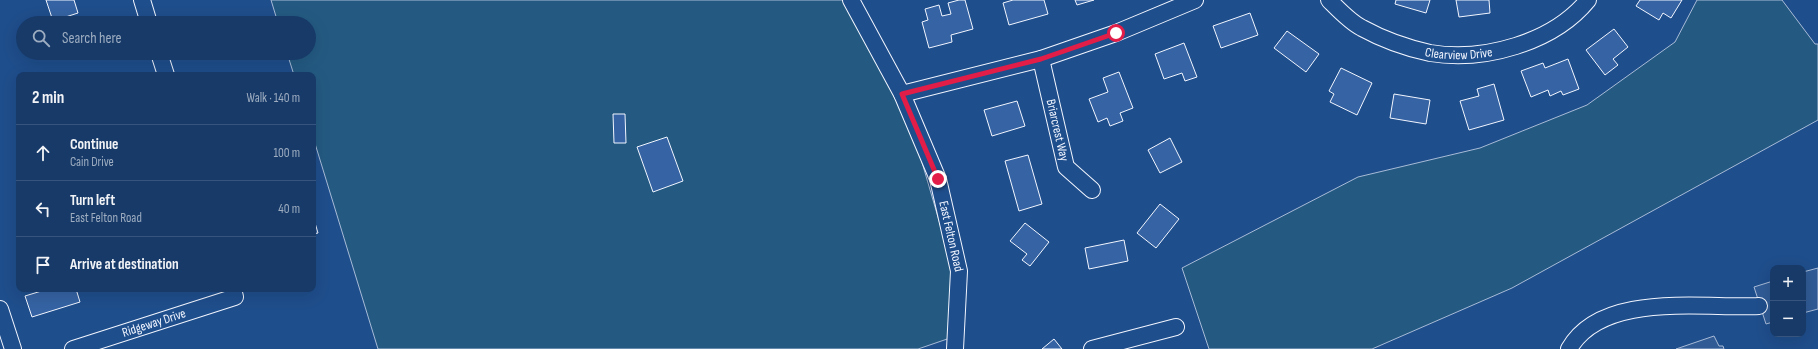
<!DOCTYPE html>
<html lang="en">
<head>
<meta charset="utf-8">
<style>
  body { margin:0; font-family:"Sofia Sans Condensed",sans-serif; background:#20416f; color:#f1f3f6 }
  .controls { position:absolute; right:12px; bottom:12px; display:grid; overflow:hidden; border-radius:8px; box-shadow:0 4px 16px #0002 }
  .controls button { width:36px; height:36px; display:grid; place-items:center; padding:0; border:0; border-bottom:1px solid #36547d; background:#173a69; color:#f1f3f6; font:20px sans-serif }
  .stop { position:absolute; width:12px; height:12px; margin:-9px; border:3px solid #e11d48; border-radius:50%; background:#fff }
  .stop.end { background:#e11d48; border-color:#fff; box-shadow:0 1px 4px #0008 }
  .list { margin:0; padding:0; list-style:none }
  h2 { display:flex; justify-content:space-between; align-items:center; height:52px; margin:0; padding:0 16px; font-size:17px }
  h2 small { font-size:13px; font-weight:400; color:#9eadc0 }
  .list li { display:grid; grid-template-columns:26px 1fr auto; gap:12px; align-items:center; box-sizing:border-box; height:56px; padding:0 16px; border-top:1px solid #36547d }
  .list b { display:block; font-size:15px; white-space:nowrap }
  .list p { margin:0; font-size:13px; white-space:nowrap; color:#9eadc0 }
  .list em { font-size:13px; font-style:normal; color:#9eadc0 }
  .icon { flex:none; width:22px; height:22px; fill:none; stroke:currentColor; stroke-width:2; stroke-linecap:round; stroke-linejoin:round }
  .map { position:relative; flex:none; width:1818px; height:349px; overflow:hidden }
  .search { position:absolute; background:#173a69; box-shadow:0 4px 16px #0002; left:16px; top:16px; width:300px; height:44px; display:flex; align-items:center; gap:10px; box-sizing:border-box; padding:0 14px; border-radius:22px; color:#9eadc0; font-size:15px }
  .panel { position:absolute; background:#173a69; box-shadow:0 4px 16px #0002; left:16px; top:72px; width:300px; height:220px; border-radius:8px }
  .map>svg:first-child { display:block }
</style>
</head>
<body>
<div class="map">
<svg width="1818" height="349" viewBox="0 0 1818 349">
  <rect width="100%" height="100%" fill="#1f4e8c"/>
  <path fill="#245a82" stroke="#a8bbd7" d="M 271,0 L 846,0 L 902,94 L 952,265 L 956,336 L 918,349 L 378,349 L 313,137 L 313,75 L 294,75 L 287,53 L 309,53 L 309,23 L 278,23 Z
    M 1697,0 L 1782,0 L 1815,44 L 1818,44 L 1818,120 L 1512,288 L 1372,349 L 1209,349 L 1182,268 L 1358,177 L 1480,148 L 1587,105 L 1675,42 Z"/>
  <path fill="#305b95" stroke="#a8bbd7" d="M 1818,268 L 1818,309 L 1803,313 L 1803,272 Z
    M 1773,281 L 1773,322 L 1766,324 L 1754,287 Z
    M 1714,336 L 1719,346 L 1723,346 L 1724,349 L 1676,349 Z"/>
  <path fill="#3563a3" stroke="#f2f6ff" d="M 46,0 L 74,0 L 78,13 L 53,21 Z
    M 959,0 L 965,0 L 973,29 L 951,35 L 952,42 L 929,48 L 922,22 L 928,20 L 925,9 L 939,5 L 942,16 L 951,14 L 948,3 Z
    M 1013,0 L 1044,0 L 1048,14 L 1009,25 L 1003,3 Z
    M 1075,0 L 1094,0 L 1077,5 Z
    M 1396,0 L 1430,0 L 1426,13 L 1395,4 Z
    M 1456,0 L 1489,0 L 1490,13 L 1459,17 Z
    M 1640,0 L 1682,0 L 1671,18 L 1663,13 L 1659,20 L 1636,6 Z
    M 1250,13 L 1258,35 L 1221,48 L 1213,26 Z
    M 1614,29 L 1628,47 L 1613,59 L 1618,65 L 1605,75 L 1586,50 Z
    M 1287,31 L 1319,54 L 1306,72 L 1274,48 Z
    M 1184,43 L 1197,77 L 1185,81 L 1182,73 L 1164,79 L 1155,54 Z
    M 1568,59 L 1579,89 L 1563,95 L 1561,91 L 1550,96 L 1548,90 L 1531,97 L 1521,71 L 1543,63 L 1545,68 Z
    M 1341,68 L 1372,83 L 1357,115 L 1330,102 L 1334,94 L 1329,91 Z
    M 1119,72 L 1133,108 L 1120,113 L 1123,121 L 1110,126 L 1107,118 L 1098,122 L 1089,99 L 1108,92 L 1103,78 Z
    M 1494,84 L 1504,120 L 1469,130 L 1460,101 L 1479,96 L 1477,89 Z
    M 1394,94 L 1430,100 L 1426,124 L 1390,118 Z
    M 1017,101 L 1025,126 L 992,136 L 984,110 Z
    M 613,114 L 625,114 L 626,143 L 614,143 Z
    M 667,137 L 683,181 L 653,192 L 637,147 Z
    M 1170,138 L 1182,162 L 1160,173 L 1148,150 Z
    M 1028,155 L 1042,204 L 1019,211 L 1005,161 Z
    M 1160,204 L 1179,219 L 1156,248 L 1137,233 Z
    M 313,216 L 318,233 L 313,234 Z
    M 1025,223 L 1049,242 L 1030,266 L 1022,260 L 1027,254 L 1010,241 Z
    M 1124,240 L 1128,261 L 1089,269 L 1085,248 Z
    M 48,289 L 76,289 L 80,302 L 32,317 L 25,296 Z
    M 1054,339 L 1062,349 L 1042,349 Z"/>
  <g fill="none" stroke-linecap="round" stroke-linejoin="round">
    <defs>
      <g id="minor">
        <path d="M 142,0 L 149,23"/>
        <path id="s1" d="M 851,0 L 902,94 L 938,179 L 959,271 L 955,349"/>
        <path id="s2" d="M 1329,0 C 1338,9 1350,22 1362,28 C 1382,39 1407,48 1430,53 C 1483,62 1553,43 1588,0"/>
        <path d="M 159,53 L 166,75"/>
        <path id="s3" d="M 1041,59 L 1066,167 L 1092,190"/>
        <path d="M 902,94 L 1041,59 L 1116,33 L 1195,0"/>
        <path d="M 0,309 L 13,349"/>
        <path id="s4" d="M 73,349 L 235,297 L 233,289"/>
        <path d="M 1092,349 L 1176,327"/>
        <path d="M 1569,349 C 1602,291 1703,309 1759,306"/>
      </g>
    </defs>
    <use href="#minor" stroke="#f2f6ff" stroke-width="18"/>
    <use href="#minor" stroke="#1f4e8c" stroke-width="16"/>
  </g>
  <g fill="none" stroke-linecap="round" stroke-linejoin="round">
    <path stroke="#e11d48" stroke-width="5" d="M 938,179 L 902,94 L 1041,59 L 1116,33"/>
  </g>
  <g text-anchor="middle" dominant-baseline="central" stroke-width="3" stroke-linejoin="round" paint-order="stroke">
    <g font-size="13" fill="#f2f6ff" stroke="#1f4e8c">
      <text stroke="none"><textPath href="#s2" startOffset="145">Clearview Drive</textPath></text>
      <text stroke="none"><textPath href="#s3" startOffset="73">Briarcrest Way</textPath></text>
      <text stroke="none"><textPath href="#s1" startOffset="258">East Felton Road</textPath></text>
      <text stroke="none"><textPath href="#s4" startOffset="85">Ridgeway Drive</textPath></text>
    </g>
  </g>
</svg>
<div class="controls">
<button>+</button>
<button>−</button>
</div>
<div class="stop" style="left:1116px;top:33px"></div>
<div class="stop end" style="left:938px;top:179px"></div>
<div class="search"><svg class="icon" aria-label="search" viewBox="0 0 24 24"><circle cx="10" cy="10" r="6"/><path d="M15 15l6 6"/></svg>Search here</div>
<section class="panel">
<h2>2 min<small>Walk · 140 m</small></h2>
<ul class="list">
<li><svg class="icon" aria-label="ahead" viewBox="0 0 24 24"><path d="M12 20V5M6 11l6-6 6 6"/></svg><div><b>Continue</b><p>Cain Drive</p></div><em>100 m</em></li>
<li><svg class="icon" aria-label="left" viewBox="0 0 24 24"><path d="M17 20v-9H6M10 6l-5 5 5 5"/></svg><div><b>Turn left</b><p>East Felton Road</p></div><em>40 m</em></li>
<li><svg class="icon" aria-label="arrive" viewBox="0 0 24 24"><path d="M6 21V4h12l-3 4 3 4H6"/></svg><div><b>Arrive at destination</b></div></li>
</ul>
</section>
</div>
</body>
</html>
